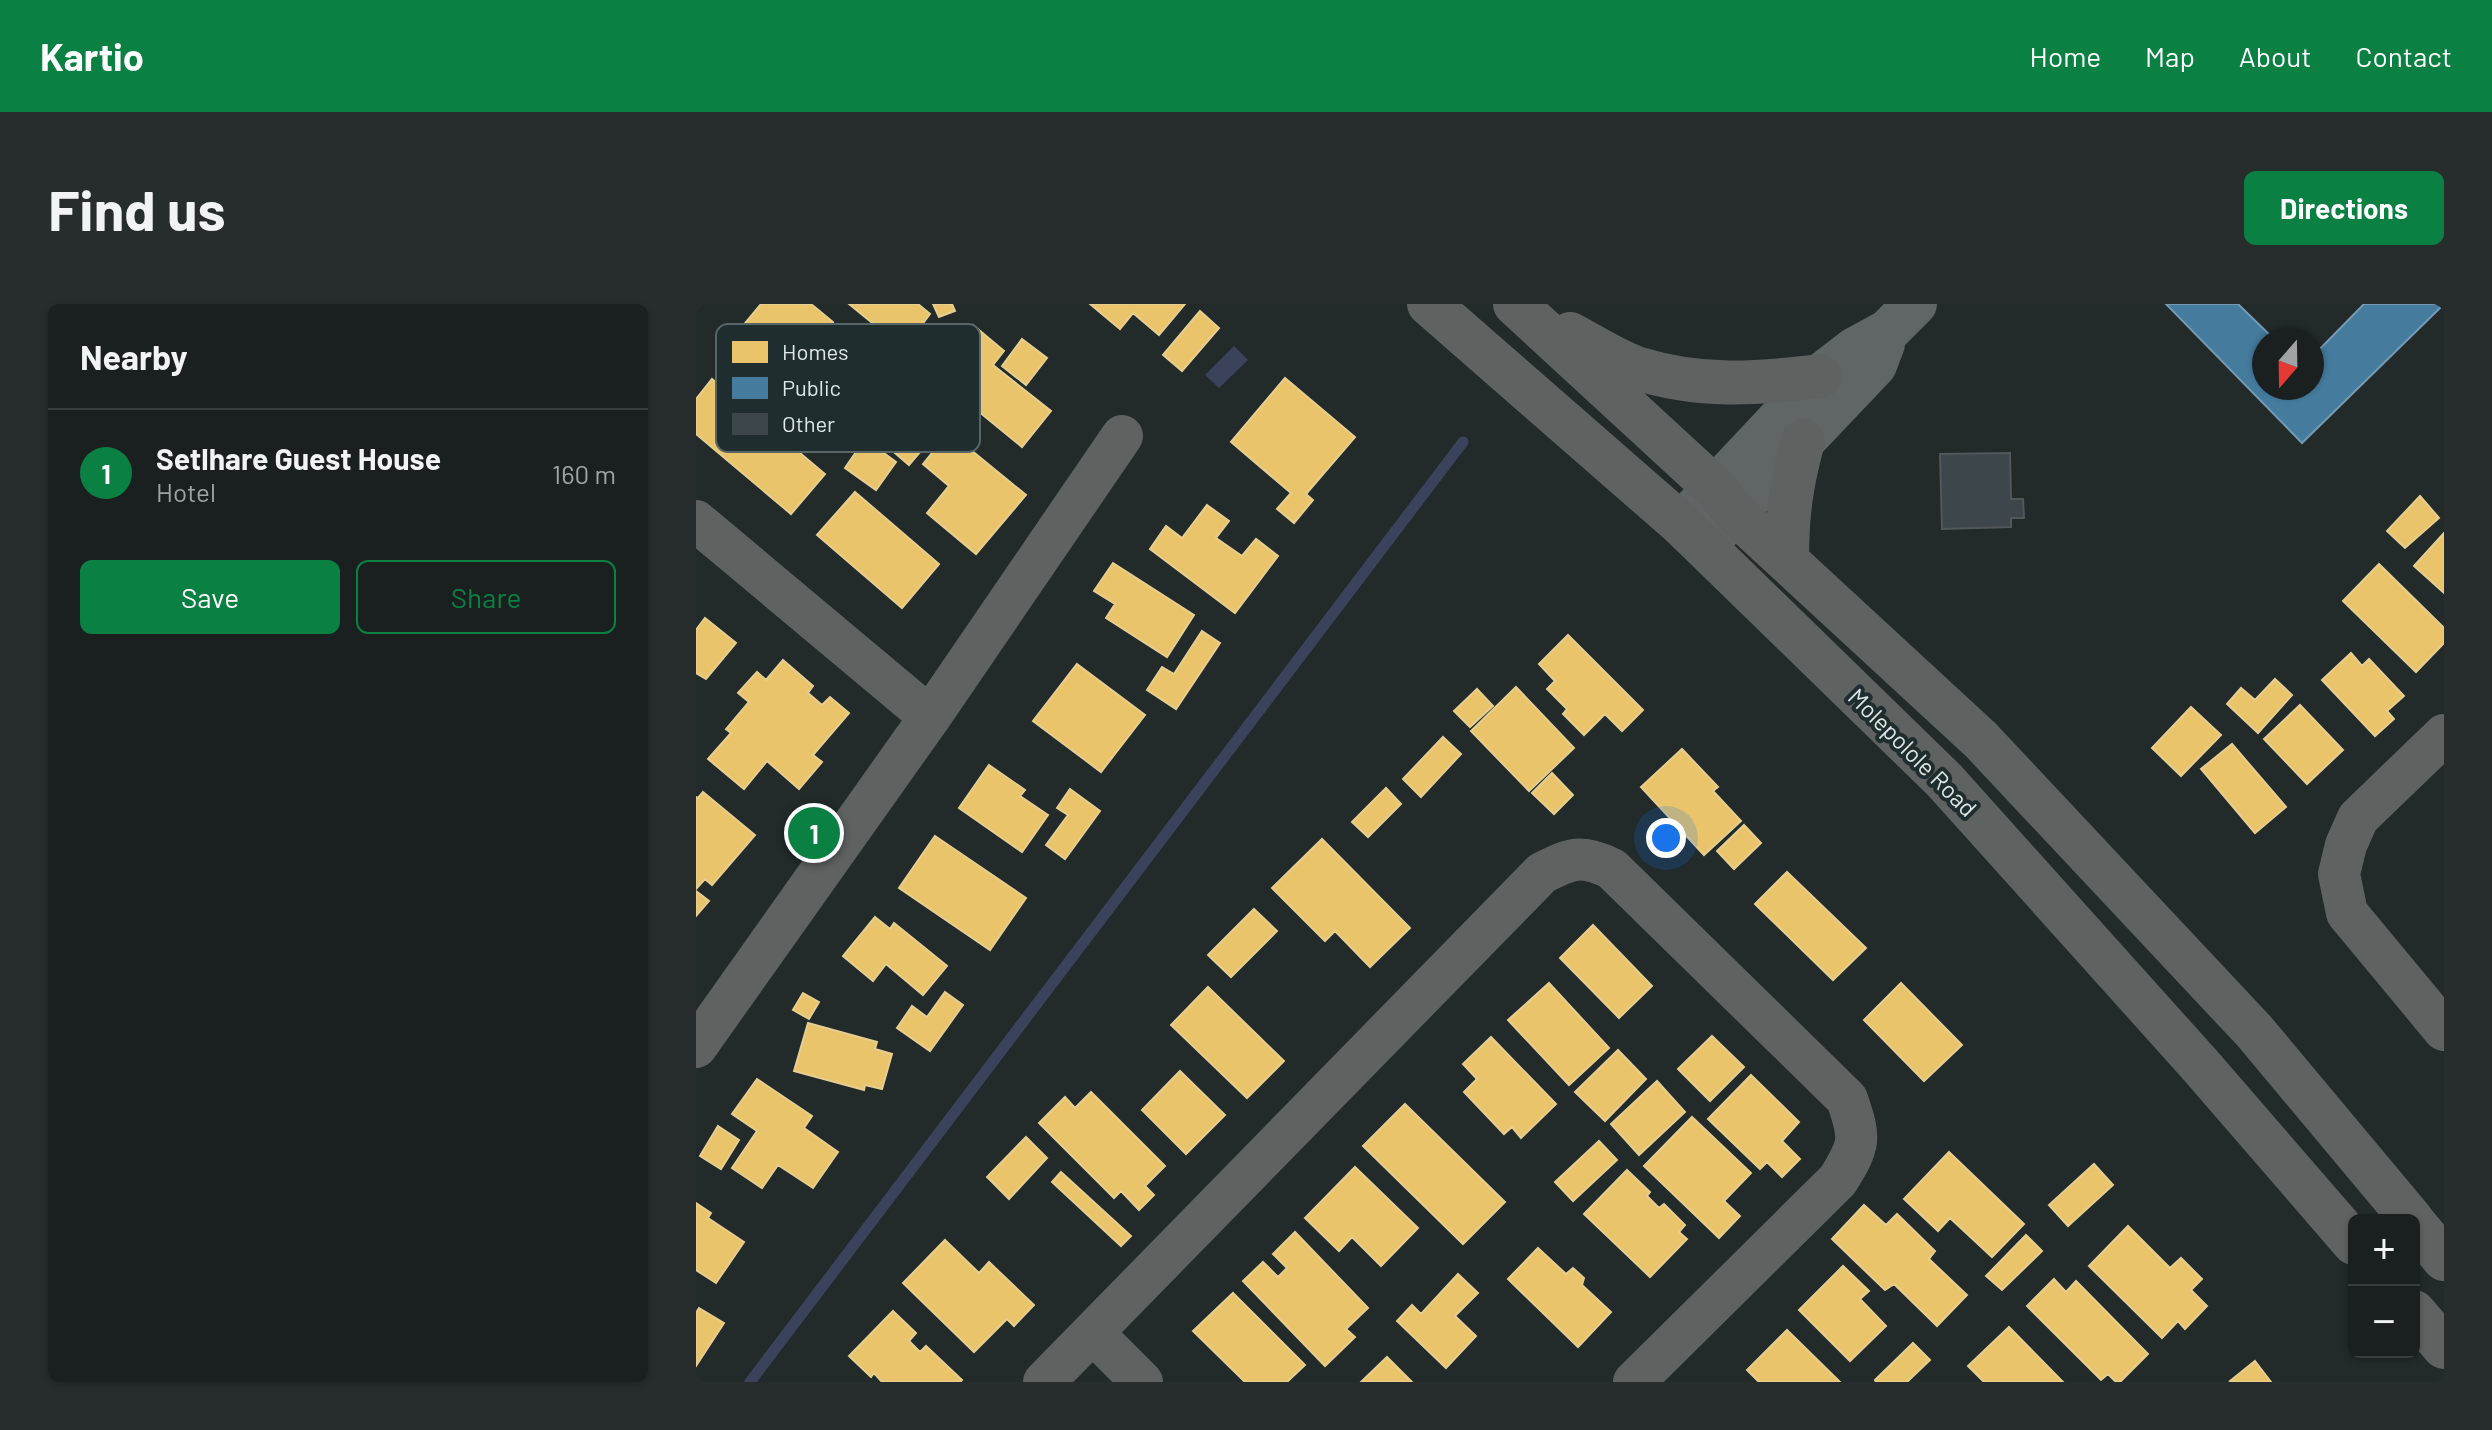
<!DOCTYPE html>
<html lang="en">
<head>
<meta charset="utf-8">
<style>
  body { margin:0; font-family:Barlow,sans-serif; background:#272d2d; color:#f1f3f6 }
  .controls { position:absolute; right:24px; bottom:24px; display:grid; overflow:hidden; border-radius:12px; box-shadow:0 2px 6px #0004 }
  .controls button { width:72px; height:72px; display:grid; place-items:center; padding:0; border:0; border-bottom:2px solid #383e3e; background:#1a2020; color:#f1f3f6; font:40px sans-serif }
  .compass { position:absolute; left:1556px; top:24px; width:72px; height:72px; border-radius:50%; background:#1a2020; box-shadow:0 2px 6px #0004; rotate:200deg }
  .you { position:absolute; left:970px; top:534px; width:28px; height:28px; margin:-20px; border:6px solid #fff; border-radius:50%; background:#1a73e8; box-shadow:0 0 0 12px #1a73e833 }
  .badge { display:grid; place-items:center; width:52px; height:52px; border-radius:50%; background:#0b8043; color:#fff; font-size:26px; font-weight:700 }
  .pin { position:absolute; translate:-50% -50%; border:4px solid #fff; box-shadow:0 2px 8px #0006 }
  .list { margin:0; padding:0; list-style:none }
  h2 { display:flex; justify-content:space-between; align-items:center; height:104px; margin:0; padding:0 32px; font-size:34px }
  h2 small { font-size:26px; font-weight:400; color:#9fa3a5 }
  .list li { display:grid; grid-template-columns:52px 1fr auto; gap:24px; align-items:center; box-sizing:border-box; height:128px; padding:0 32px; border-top:2px solid #383e3e }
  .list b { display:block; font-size:30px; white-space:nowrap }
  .list p { margin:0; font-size:26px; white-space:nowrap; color:#9fa3a5 }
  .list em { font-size:26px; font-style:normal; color:#9fa3a5 }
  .actions { display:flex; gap:16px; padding:24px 32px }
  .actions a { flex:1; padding:18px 0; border:2px solid #0b8043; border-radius:12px; text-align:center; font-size:28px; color:#0b8043 }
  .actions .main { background:#0b8043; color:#fff }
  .map { position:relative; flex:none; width:1748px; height:1078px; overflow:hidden; border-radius:12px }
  header { display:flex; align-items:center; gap:48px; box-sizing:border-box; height:112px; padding:0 40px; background:#0b8043; color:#fff }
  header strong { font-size:38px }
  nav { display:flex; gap:44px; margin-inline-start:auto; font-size:28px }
  .intro { display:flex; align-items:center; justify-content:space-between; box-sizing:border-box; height:192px; padding:0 48px }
  h1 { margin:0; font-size:56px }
  .button { padding:20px 36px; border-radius:12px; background:#0b8043; color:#fff; font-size:28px; font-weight:700 }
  main { display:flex; gap:48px; padding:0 48px }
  aside { flex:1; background:#1a2020; border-radius:12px; box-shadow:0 2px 6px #0004 }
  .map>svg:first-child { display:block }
</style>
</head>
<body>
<header>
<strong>Kartio</strong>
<nav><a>Home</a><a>Map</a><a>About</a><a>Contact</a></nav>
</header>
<div class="intro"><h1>Find us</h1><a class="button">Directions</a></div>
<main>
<aside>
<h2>Nearby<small></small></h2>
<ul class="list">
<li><span class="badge">1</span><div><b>Setlhare Guest House</b><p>Hotel</p></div><em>160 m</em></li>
</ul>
<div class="actions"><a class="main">Save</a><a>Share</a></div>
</aside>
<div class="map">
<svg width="1748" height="1078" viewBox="0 0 1748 1078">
  <rect width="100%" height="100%" fill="#222a2a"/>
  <path fill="#3a435b" d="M 538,42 L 552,56 L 523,84 L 509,71 Z"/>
  <path fill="#e9c46a" stroke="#e6ce90" stroke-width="2" d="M 65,0 L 115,0 L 137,18 L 121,36 L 141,53 L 107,94 L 35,36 Z
    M 153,0 L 222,0 L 234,10 L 225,22 L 240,34 L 222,56 Z
    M 237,0 L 256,0 L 259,7 L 243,13 Z
    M 394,0 L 489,0 L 463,31 L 437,9 L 424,25 Z
    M 504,7 L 523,24 L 486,67 L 467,51 Z
    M 277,21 L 308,47 L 297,61 L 355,107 L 326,143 L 237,70 Z
    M 326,35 L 351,54 L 330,81 L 306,62 Z
    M 589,74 L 659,133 L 610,190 L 617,196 L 598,219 L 581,205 L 595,189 L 535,138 Z
    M 16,75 L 129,170 L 95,210 L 0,130 L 0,95 Z
    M 225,106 L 245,123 L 213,161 L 193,144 Z
    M 253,128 L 330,191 L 280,250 L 231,209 L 253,182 L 227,160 Z
    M 169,135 L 200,158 L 180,186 L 149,164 Z
    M 159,188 L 243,260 L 206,304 L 121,231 Z
    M 1724,192 L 1743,214 L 1709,244 L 1691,227 Z
    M 511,201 L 533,217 L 520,234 L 546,252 L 560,235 L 582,252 L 539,309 L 454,245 L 470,222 L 486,234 Z
    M 1748,229 L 1748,289 L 1718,262 Z
    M 417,259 L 498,311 L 471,353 L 410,314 L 419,300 L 398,287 Z
    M 1683,260 L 1748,324 L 1748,339 L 1720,368 L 1647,297 Z
    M 9,314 L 40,339 L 10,375 L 0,369 L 0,326 Z
    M 506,327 L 524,339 L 480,405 L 451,386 L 466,363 L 478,370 Z
    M 872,331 L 947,406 L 926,427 L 909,410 L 888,431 L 867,410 L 871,405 L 851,385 L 859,377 L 843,360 Z
    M 1655,349 L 1666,362 L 1673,355 L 1708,392 L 1691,407 L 1698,415 L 1679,432 L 1626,376 Z
    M 87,356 L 117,382 L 112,389 L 126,401 L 134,393 L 153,409 L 117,451 L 126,458 L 103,485 L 71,457 L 48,485 L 12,455 L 35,429 L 30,425 L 53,398 L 42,389 L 61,368 L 70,376 Z
    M 381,360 L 449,411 L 405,468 L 337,417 Z
    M 1579,375 L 1596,391 L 1562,429 L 1531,400 L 1545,384 L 1559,396 Z
    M 820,383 L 878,444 L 833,487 L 775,427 Z
    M 781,385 L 797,402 L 774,423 L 758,407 Z
    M 1604,401 L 1647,446 L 1611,480 L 1568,435 Z
    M 1495,403 L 1525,431 L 1485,472 L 1456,444 Z
    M 747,433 L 765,450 L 725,493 L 707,475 Z
    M 1536,440 L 1590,503 L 1559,529 L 1505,465 Z
    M 986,445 L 1022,483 L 1017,487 L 1045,517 L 1008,551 L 945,483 Z
    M 293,461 L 329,486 L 324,492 L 352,511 L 326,548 L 263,504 Z
    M 856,469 L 877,491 L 858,510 L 836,489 Z
    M 690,484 L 705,500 L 672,533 L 656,518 Z
    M 374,485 L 404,507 L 369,555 L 350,541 L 372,511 L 361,504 Z
    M 7,488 L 59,531 L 16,581 L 9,575 L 0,585 L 0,493 L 2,494 Z
    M 1048,521 L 1065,539 L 1038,565 L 1021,547 Z
    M 239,532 L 330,594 L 294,646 L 203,584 Z
    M 626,535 L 714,624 L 674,663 L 639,627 L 629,637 L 576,584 Z
    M 1091,568 L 1170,644 L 1137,676 L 1059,600 Z
    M 0,587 L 13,597 L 0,612 Z
    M 558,605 L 581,627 L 535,673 L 512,651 Z
    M 179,613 L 194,625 L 198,619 L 251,662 L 227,691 L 190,660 L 177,677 L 147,652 Z
    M 897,621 L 956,682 L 923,714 L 864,654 Z
    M 853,679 L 913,744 L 873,781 L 812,716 Z
    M 1205,679 L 1266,741 L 1228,777 L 1168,716 Z
    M 512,683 L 588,757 L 551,794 L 475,721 Z
    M 249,688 L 267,701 L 234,747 L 201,724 L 216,702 L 231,713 Z
    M 107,689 L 123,698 L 113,715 L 97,706 Z
    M 112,719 L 181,738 L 179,745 L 196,750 L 186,785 L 169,781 L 168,786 L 98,767 Z
    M 1016,732 L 1048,763 L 1014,797 L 982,765 Z
    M 795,733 L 860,800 L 825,834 L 816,823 L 808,830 L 768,788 L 781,775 L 767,760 Z
    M 922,746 L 950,775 L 909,817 L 879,788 Z
    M 484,767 L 529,811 L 490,850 L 446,806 Z
    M 1055,771 L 1103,818 L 1086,837 L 1104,855 L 1086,873 L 1071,858 L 1064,865 L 1012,815 Z
    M 61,775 L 116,812 L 108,824 L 142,848 L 117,884 L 82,861 L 66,884 L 36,864 L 61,827 L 36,810 Z
    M 961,777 L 989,808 L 943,851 L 915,820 Z
    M 395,788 L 469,862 L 449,882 L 458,891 L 443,906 L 425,887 L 418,894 L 343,819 L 369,793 L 379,804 Z
    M 709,800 L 809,898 L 767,940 L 667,842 Z
    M 996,813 L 1055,869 L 1028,897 L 1044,912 L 1023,934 L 948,862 Z
    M 22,822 L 43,836 L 25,865 L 4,852 Z
    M 330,833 L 351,854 L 313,895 L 291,873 Z
    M 903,837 L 921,856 L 877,897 L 859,878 Z
    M 1253,848 L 1328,920 L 1296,953 L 1254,914 L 1242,927 L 1208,895 Z
    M 1398,860 L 1417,881 L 1372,922 L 1353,901 Z
    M 659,863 L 722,924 L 685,962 L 656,933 L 643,947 L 609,914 Z
    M 931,866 L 954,888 L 951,892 L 963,904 L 968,900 L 989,921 L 983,928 L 991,935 L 954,973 L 888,910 Z
    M 365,868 L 435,932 L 425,942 L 356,878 Z
    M 0,899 L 15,909 L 12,914 L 48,938 L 20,979 L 0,966 Z
    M 1168,901 L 1190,921 L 1201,910 L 1239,947 L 1233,955 L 1271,991 L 1241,1022 L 1198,980 L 1189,986 L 1136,935 Z
    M 1432,922 L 1474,964 L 1485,954 L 1506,975 L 1495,986 L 1511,1002 L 1489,1025 L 1482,1017 L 1466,1034 L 1393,962 Z
    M 599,928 L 672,1004 L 650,1025 L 659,1033 L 629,1062 L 547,977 L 567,958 L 582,973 L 591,964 L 577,950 Z
    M 1330,931 L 1346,947 L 1306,986 L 1290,972 Z
    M 249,936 L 283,969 L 293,958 L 338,1001 L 318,1022 L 311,1015 L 278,1048 L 207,979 Z
    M 842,944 L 870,970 L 877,964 L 888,974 L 886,981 L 915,1008 L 882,1043 L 812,975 Z
    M 1147,962 L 1173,987 L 1164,995 L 1190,1022 L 1154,1057 L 1103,1006 Z
    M 762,970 L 782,989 L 759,1012 L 780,1032 L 750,1064 L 701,1017 L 716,1001 L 725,1010 Z
    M 1358,975 L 1370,988 L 1380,977 L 1452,1050 L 1424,1078 L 1420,1078 L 1412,1070 L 1405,1076 L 1331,1002 Z
    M 537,989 L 609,1061 L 591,1078 L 549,1078 L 497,1027 Z
    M 3,1004 L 28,1019 L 0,1062 L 0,1009 Z
    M 197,1007 L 220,1029 L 213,1037 L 224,1048 L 230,1042 L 266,1076 L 264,1078 L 186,1078 L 178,1069 L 175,1073 L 153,1052 Z
    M 1313,1023 L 1367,1078 L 1288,1078 L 1272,1062 Z
    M 1091,1026 L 1144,1078 L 1063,1078 L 1051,1066 Z
    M 1217,1039 L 1234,1056 L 1211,1078 L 1180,1078 L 1179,1076 Z
    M 691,1053 L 716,1078 L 665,1078 Z
    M 1559,1057 L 1575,1078 L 1536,1078 L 1534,1077 Z"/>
  <path fill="#457b9d" stroke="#739bb3" stroke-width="2" d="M 1470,0 L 1542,0 L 1579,36 L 1568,36 L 1568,84 L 1616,84 L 1616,53 L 1668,0 L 1748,0 L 1606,139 Z"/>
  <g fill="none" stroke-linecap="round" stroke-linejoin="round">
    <path stroke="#3a435b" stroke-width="11" d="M 54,1078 L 767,138"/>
  </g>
  <path fill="#3d464a" stroke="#52585a" stroke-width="2" d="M 1314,149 L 1315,195 L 1327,195 L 1328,214 L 1315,214 L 1315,223 L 1246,225 L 1244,150 Z"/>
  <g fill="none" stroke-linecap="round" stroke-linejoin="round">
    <path stroke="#5e6261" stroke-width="42" d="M 0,217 L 234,413
      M 1748,431 L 1662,514 L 1650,541 L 1643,570 L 1651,609 L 1748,726
      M 0,743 L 234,413 L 426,132
      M 397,1029 L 446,1078
      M 348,1078 L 846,569 C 875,554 886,550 916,565 L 1151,795 C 1165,836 1164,840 1142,876 L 938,1078"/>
    <path stroke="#606665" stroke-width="44" d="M 985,220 L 1124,72 L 1159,45 L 1192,27 L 1219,0
      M 1013,236 L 1179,61 L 1187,40"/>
    <path stroke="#5e6362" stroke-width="44" d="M 733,0 L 985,220 L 1248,476 L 1504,761 L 1658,939
      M 819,0 L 1020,185 L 1040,210 L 1285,436 L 1558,727 L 1716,916
      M 874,30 C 895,41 918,56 940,64 C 1004,84 1059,80 1124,72
      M 1091,257 C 1091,211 1095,181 1107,137
      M 1718,919 L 1748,955
      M 1718,1008 L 1748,1043"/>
  </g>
  <g text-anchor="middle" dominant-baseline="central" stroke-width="8" stroke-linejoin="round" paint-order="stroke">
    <g font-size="24" fill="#dee7e7" stroke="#1f2d2e">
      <text transform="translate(1217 448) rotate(45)">Molepolole Road</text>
    </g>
  </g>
  <rect x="20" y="20" width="264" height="128" rx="12" fill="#1f2d2e" stroke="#586566" stroke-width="2"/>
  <rect x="36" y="37" width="36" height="22" fill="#e9c46a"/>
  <rect x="36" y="73" width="36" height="22" fill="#457b9d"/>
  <rect x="36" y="109" width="36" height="22" fill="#3d464a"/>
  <g font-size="22" fill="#dee7e7">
    <text x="86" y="56">Homes</text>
    <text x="86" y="92">Public</text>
    <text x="86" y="128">Other</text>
  </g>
</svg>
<div class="controls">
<button>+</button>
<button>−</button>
</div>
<svg class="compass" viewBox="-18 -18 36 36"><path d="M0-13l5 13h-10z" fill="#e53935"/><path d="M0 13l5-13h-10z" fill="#9fa3a5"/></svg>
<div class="you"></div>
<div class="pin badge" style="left:118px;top:529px">1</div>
</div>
</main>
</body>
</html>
